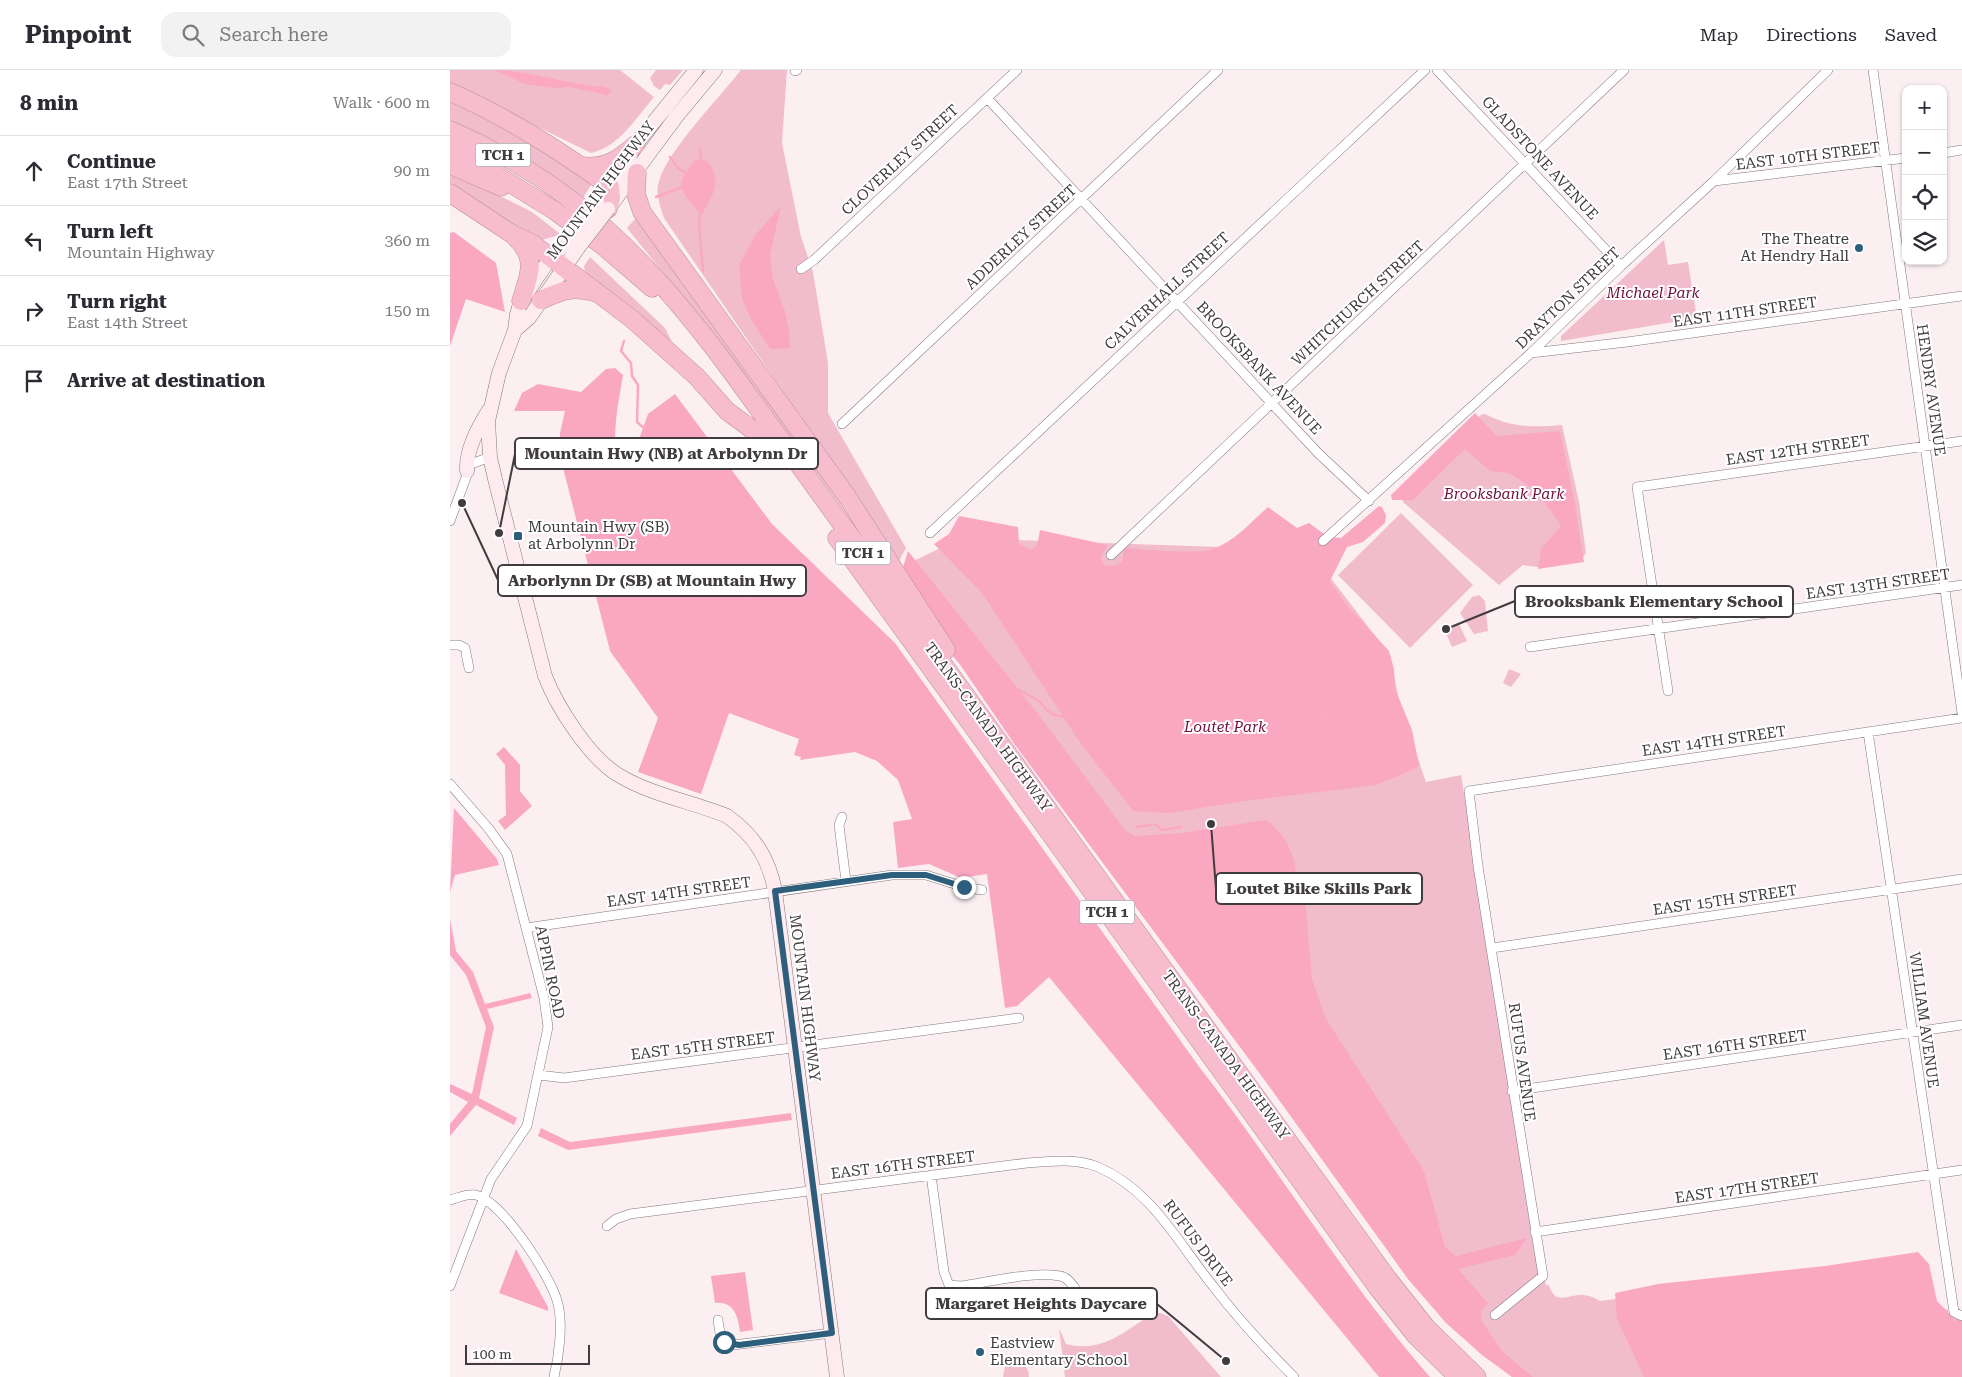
<!DOCTYPE html>
<html lang="en">
<head>
<meta charset="utf-8">
<style>
  body { margin:0; font-family:"Roboto Serif",serif; background:#f2f2f3; color:#2b2b33 }
  .controls { position:absolute; right:15px; top:15px; display:grid; overflow:hidden; border-radius:10px; box-shadow:0 1px 4px #0004 }
  .controls button { width:45px; height:45px; display:grid; place-items:center; padding:0; border:0; border-bottom:1px solid #e1e1e2; background:#fff; color:#2b2b33; font:25px sans-serif }
  .scale { position:absolute; left:15px; bottom:12px; width:125px; box-sizing:border-box; padding-left:5px; border:2px solid #403b3c; border-top:0; font-size:14px; line-height:18px; white-space:nowrap; color:#403b3c; -webkit-text-stroke:4px #fff; paint-order:stroke }
  .stop { position:absolute; width:15px; height:15px; margin:-11px; border:4px solid #2d5e7c; border-radius:50%; background:#fff }
  .stop.end { background:#2d5e7c; border-color:#fff; box-shadow:0 1px 5px #0008 }
  .list { margin:0; padding:0; list-style:none }
  h2 { display:flex; justify-content:space-between; align-items:center; height:65px; margin:0; padding:0 20px; font-size:21px }
  h2 small { font-size:16px; font-weight:400; color:#7c7c81 }
  .list li { display:grid; grid-template-columns:32px 1fr auto; gap:15px; align-items:center; box-sizing:border-box; height:70px; padding:0 20px; border-top:1px solid #e1e1e2 }
  .list b { display:block; font-size:19px; white-space:nowrap }
  .list p { margin:0; font-size:16px; white-space:nowrap; color:#7c7c81 }
  .list em { font-size:16px; font-style:normal; color:#7c7c81 }
  .icon { flex:none; width:28px; height:28px; fill:none; stroke:currentColor; stroke-width:2; stroke-linecap:round; stroke-linejoin:round }
  .map { position:relative; flex:none; width:1512px; height:1307px; overflow:hidden }
  header { display:flex; align-items:center; gap:30px; box-sizing:border-box; height:70px; padding:0 25px; background:#fff; border-bottom:1px solid #e1e1e2 }
  header strong { font-size:24px }
  nav { display:flex; gap:28px; margin-inline-start:auto; font-size:18px }
  .search { width:350px; height:45px; background:#f2f2f3; display:flex; align-items:center; gap:12px; box-sizing:border-box; padding:0 18px; border-radius:15px; color:#7c7c81; font-size:19px }
  main { display:flex }
  aside { flex:1; background:#fff }
  .map>svg:first-child { display:block }
</style>
</head>
<body>
<header>
<strong>Pinpoint</strong>
<div class="search"><svg class="icon" aria-label="search" viewBox="0 0 24 24"><circle cx="10" cy="10" r="6"/><path d="M15 15l6 6"/></svg>Search here</div>
<nav><a>Map</a><a>Directions</a><a>Saved</a></nav>
</header>
<main>
<aside>
<h2>8 min<small>Walk · 600 m</small></h2>
<ul class="list">
<li><svg class="icon" aria-label="ahead" viewBox="0 0 24 24"><path d="M12 20V5M6 11l6-6 6 6"/></svg><div><b>Continue</b><p>East 17th Street</p></div><em>90 m</em></li>
<li><svg class="icon" aria-label="left" viewBox="0 0 24 24"><path d="M17 20v-9H6M10 6l-5 5 5 5"/></svg><div><b>Turn left</b><p>Mountain Highway</p></div><em>360 m</em></li>
<li><svg class="icon" aria-label="right" viewBox="0 0 24 24"><path d="M7 20v-9h11M14 6l5 5-5 5"/></svg><div><b>Turn right</b><p>East 14th Street</p></div><em>150 m</em></li>
<li><svg class="icon" aria-label="arrive" viewBox="0 0 24 24"><path d="M6 21V4h12l-3 4 3 4H6"/></svg><div><b>Arrive at destination</b></div></li>
</ul>
</aside>
<div class="map">
<svg width="1512" height="1307" viewBox="0 0 1512 1307">
  <rect width="100%" height="100%" fill="#fbeff2"/>
  <path fill="#f1bdcc" d="M 0,0 L 170,0 L 204,27 C 186,48 169,77 141,83 L 0,14 Z
    M 206,0 L 233,0 L 220,15 L 215,14 L 210,20 L 204,16 L 200,8 Z
    M 291,0 L 337,0 L 332,73 L 351,167 L 363,202 L 378,293 L 378,343 L 456,478 L 449,491 L 214,148 C 210,136 205,123 209,111 C 218,80 270,27 291,0 Z
    M 0,30 L 41,51 L 128,101 L 141,115 L 133,128 L 69,88 L 0,50 Z
    M 0,101 L 82,142 L 109,163 L 106,166 L 88,171 L 0,113 Z
    M 186,148 L 417,470 L 245,242 L 177,158 Z
    M 1214,170 L 1218,195 L 1238,192 L 1247,248 L 1111,271 L 1111,266 Z
    M 140,187 L 215,258 L 225,278 L 135,203 L 134,196 Z
    M 1032,344 C 1038,344 1040,347 1046,349 C 1066,358 1091,357 1112,355 L 1129,432 L 1136,483 L 1129,492 L 1088,497 L 1073,495 L 1049,515 L 953,432 L 950,424 Z
    M 951,443 L 1023,515 L 960,578 L 888,505 Z
    M 511,468 L 859,480 L 940,585 L 951,640 L 976,712 L 1011,705 L 1096,1216 L 1098,1214 C 1100,1218 1103,1226 1107,1227 C 1119,1231 1129,1218 1150,1231 L 1472,1189 L 1512,1307 L 1062,1307 L 997,1253 L 925,1162 L 445,500 Z
    M 1029,525 L 1035,531 L 1038,561 L 1024,564 L 1010,543 L 1022,527 Z
    M 1009,554 L 1017,571 L 1002,577 L 995,561 Z
    M 1059,599 L 1071,604 L 1061,617 L 1053,613 Z
    M 710,1243 L 718,1246 L 771,1307 L 615,1307 L 609,1258 L 616,1274 C 652,1283 674,1262 702,1244 Z
    M 564,1292 C 573,1292 579,1297 579,1307 L 553,1307 L 555,1296 Z"/>
  <path fill="#faa8c2" d="M 331,136 L 320,185 L 323,209 L 335,241 L 339,261 L 340,278 L 320,279 L 302,251 L 292,229 L 289,195 L 306,164 Z
    M 4,162 L 46,193 L 55,242 L 16,229 L 0,276 L 0,163 Z
    M 165,298 L 173,305 C 168,337 160,368 170,400 L 180,394 L 198,344 L 225,324 L 322,454 L 445,573 L 750,998 C 829,1099 895,1210 980,1307 L 929,1307 L 599,907 L 567,936 L 555,938 L 537,804 L 511,808 L 479,794 L 448,798 L 443,752 L 462,749 L 448,710 L 427,691 L 405,682 L 350,690 L 351,687 L 344,685 L 349,669 L 279,643 L 251,724 L 188,702 L 208,648 L 160,581 L 111,390 L 110,363 L 115,341 L 64,341 L 72,323 L 88,314 L 131,322 L 156,299 Z
    M 1025,343 L 1047,366 L 1110,361 L 1125,434 L 1134,492 L 1088,499 L 1091,479 L 1111,456 L 1087,421 L 1059,403 L 1040,401 L 1015,379 L 963,430 L 942,430 L 941,425 Z
    M 929,436 L 932,437 L 936,445 L 935,453 L 913,472 L 897,477 L 880,511 L 896,534 L 939,581 L 944,599 L 945,619 L 962,660 L 969,695 L 966,698 L 926,715 L 795,731 L 719,743 L 683,741 L 629,671 L 532,523 L 484,474 L 499,464 L 509,446 L 568,457 L 569,474 L 581,480 L 587,476 L 590,460 L 657,475 L 651,487 L 654,495 L 664,496 L 672,491 L 674,478 C 693,479 747,485 763,479 C 785,471 801,452 818,437 L 847,458 L 859,453 L 878,467 L 891,468 Z
    M 458,481 L 588,644 L 675,760 L 685,766 L 732,763 L 816,750 C 834,764 843,779 846,802 L 859,803 L 855,829 L 862,909 L 875,947 L 974,1101 L 995,1177 L 1006,1186 L 1077,1168 L 1065,1185 L 1008,1199 L 1038,1233 L 1032,1240 L 1031,1250 L 1052,1281 L 1083,1307 L 1062,1307 L 1032,1285 L 996,1253 L 958,1209 L 819,1016 L 565,675 L 511,596 L 447,517 Z
    M 54,677 L 70,695 L 70,721 L 82,736 L 55,760 L 48,751 L 56,745 L 55,695 L 46,684 Z
    M 4,738 L 47,789 L 49,795 L 5,805 L 0,822 Z
    M 0,849 L 6,881 L 23,902 L 35,934 L 80,923 L 82,928 L 37,939 L 44,957 L 29,1028 L 67,1048 L 64,1055 L 26,1035 L 0,1066 L 0,1054 L 18,1032 L 0,1022 L 0,1014 L 22,1024 L 36,957 L 16,905 L 0,885 Z
    M 341,1043 L 342,1050 L 118,1080 L 88,1066 L 91,1058 L 120,1072 Z
    M 66,1179 L 98,1237 L 98,1241 L 49,1223 Z
    M 1468,1182 L 1479,1194 L 1487,1231 L 1505,1249 L 1512,1249 L 1512,1307 L 1194,1307 L 1167,1249 L 1165,1223 L 1208,1214 L 1375,1196 Z
    M 295,1202 L 303,1260 L 290,1262 C 288,1246 284,1231 265,1233 L 261,1206 Z"/>
  <path fill="#fba8c2" d="M 44,0 C 72,0 107,11 136,15 C 144,17 155,15 162,20 L 158,25 L 119,17 L 105,18 L 75,14 Z
    M 245,89 L 257,91 C 273,109 263,126 252,144 L 249,143 C 227,116 226,116 245,89 Z"/>
  <g fill="none" stroke-linecap="round" stroke-linejoin="round">
    <path stroke="#fba8c2" stroke-width="2.5" d="M 250,79 L 251,92
      M 220,87 L 228,98 L 236,103
      M 206,127 L 235,116
      M 251,141 L 249,153 L 253,201
      M 174,271 L 171,281 L 181,293 L 182,306 L 188,315 L 187,352 L 195,359 L 197,412 L 219,438 L 226,461 L 247,479 L 276,494 L 301,536 L 329,569 L 366,604 L 427,613 L 448,624 L 468,628
      M 537,613 L 551,616 L 561,615 C 570,622 581,625 590,632 C 594,636 596,641 601,643 C 624,656 650,632 671,622 L 676,616 L 713,607 L 718,597 L 732,597 L 769,608 L 790,621 L 794,626 L 810,637 L 841,638 L 854,643 L 866,642 L 884,646 L 899,657 L 909,673
      M 868,643 L 885,664
      M 705,754 L 712,760 L 731,757
      M 687,757 L 701,755
      M 1435,1287 L 1430,1252 L 1497,1241"/>
    <defs>
      <path id="street" d="M 987,0 L 1171,196
        M 1423,0 L 1512,643
        M 345,1 L 347,0
        M 537,28 L 868,383 L 919,431
        M 1493,83 L 1512,80
        M 1264,111 L 1456,88
        M 351,199 L 364,190 L 567,0
        M 1081,283 L 1177,272 L 1512,226
        M 392,354 L 768,0
        M 0,451 L 21,394 L 40,387
        M 480,463 L 975,0
        M 873,471 L 1081,283 L 1171,196 L 1264,111 L 1378,0
        M 661,485 L 1174,0
        M 0,575 L 9,575 L 15,578 L 19,598
        M 1080,577 L 1512,515
        M 1218,621 L 1187,417 L 1512,371
        M 1418,662 L 1504,1242 L 1512,1246
        M 0,714 L 39,759 L 57,784 L 94,928 L 98,957 L 77,1056 L 41,1109 L 0,1216
        M 392,747 L 389,755 L 396,811
        M 76,858 L 442,805 L 476,805 L 514,817 L 532,820
        M 1042,878 L 1512,809
        M 89,1005 L 114,1008 L 569,948
        M 1062,1021 L 1512,955
        M 481,1105 L 494,1202 L 499,1215 L 511,1216 C 540,1212 582,1201 610,1206 C 617,1207 621,1213 625,1218
        M 0,1130 C 8,1128 17,1123 26,1125 C 53,1132 102,1208 108,1234 C 113,1255 109,1286 104,1307
        M 157,1156 L 166,1149 L 180,1144 L 577,1093 C 600,1091 627,1088 648,1097 C 702,1120 728,1173 763,1216 C 788,1249 815,1278 844,1307
        M 1085,1162 L 1512,1100
        M 1045,1245 L 1093,1206 L 1028,796 L 1019,721 L 1512,648
        M 268,1250 C 270,1262 269,1273 283,1275 L 382,1263"/>
      <path id="secondary" d="M 147,131 L 175,96 L 185,75 L 246,0
        M 158,139 L 226,47 L 265,0
        M 117,171 L 95,196 L 71,231 L 67,244 L 65,260 L 49,303 L 38,351 L 40,387 L 45,409 L 95,606 C 107,637 140,689 170,706 C 202,725 243,732 277,746 C 305,766 319,789 325,821 L 387,1307
        M 65,260 L 79,248 L 128,178
        M 17,401 C 16,379 28,358 39,340"/>
      <path id="highway" d="M 0,22 C 53,45 113,82 160,117 L 161,128 L 158,139
        M 0,60 C 126,114 201,193 281,301 L 938,1209 L 976,1257 L 1027,1307
        M 0,76 L 105,141 L 152,175 L 202,218
        M 0,95 L 51,117
        M 131,96 C 155,99 168,90 185,75
        M 187,103 L 186,124 L 192,142 L 396,425 L 496,580
        M 0,123 L 62,164 L 83,174 L 182,249 L 247,307 L 277,341 L 315,369
        M 66,168 C 88,189 79,205 71,231
        M 91,230 C 113,220 123,216 147,223
        M 387,468 L 927,1217 L 966,1266 L 1008,1307"/>
    </defs>
    <use href="#street" stroke="#83787b" stroke-width="10"/>
    <use href="#secondary" stroke="#83787b" stroke-width="15"/>
    <use href="#highway" stroke="#b78f9a" stroke-width="19"/>
    <use href="#street" stroke="#fff" stroke-width="9"/>
    <use href="#secondary" stroke="#fdebf0" stroke-width="14"/>
    <use href="#highway" stroke="#f7bccd" stroke-width="18"/>
    <defs>
      <path id="secondary-bridge" d="M 117,171 L 147,131
        M 128,178 L 158,139"/>
    </defs>
    <use href="#secondary-bridge" stroke="#83787b" stroke-width="15" stroke-linecap="butt"/>
    <use href="#secondary-bridge" stroke="#fdebf0" stroke-width="14"/>
  </g>
  <g fill="none" stroke-linecap="round" stroke-linejoin="round">
    <path stroke="#2d5e7c" stroke-width="6" d="M 274,1272 L 289,1275 L 382,1263 L 325,821 L 442,805 L 476,805 L 514,817"/>
  </g>
  <g fill="#2d5e7c" stroke="#fff" stroke-width="2">
    <circle cx="1409" cy="178" r="5"/>
    <rect x="63" y="461" width="10" height="10" rx="2.5"/>
    <circle cx="530" cy="1282" r="5"/>
  </g>
  <g text-anchor="middle" dominant-baseline="central" stroke-width="4" stroke-linejoin="round" paint-order="stroke">
    <g fill="#fff" stroke="#797676" stroke-width="1">
      <rect x="25.5" y="73.5" width="55" height="23" rx="4"/>
      <rect x="385.5" y="471.5" width="55" height="23" rx="4"/>
      <rect x="629.5" y="830.5" width="55" height="23" rx="4"/>
    </g>
    <g font-size="14" font-weight="bold" fill="#403b3c">
      <text x="53" y="85">TCH 1</text>
      <text x="413" y="483">TCH 1</text>
      <text x="657" y="842">TCH 1</text>
    </g>
    <g font-size="15" fill="#403b3c" stroke="#fff">
      <text transform="translate(1358 86) rotate(-7)">EAST 10TH STREET</text>
      <text transform="translate(1090 88) rotate(47)">GLADSTONE AVENUE</text>
      <text transform="translate(450 90) rotate(-43)">CLOVERLEY STREET</text>
      <text transform="translate(151 120) rotate(-53)">MOUNTAIN HIGHWAY</text>
      <text transform="translate(571 167) rotate(-43)">ADDERLEY STREET</text>
      <text transform="translate(717 221) rotate(-43)">CALVERHALL STREET</text>
      <text transform="translate(1118 228) rotate(-44)">DRAYTON STREET</text>
      <text transform="translate(908 233) rotate(-43)">WHITCHURCH STREET</text>
      <text transform="translate(1295 242) rotate(-8)">EAST 11TH STREET</text>
      <text transform="translate(809 298) rotate(47)">BROOKSBANK AVENUE</text>
      <text transform="translate(1481 320) rotate(82)">HENDRY AVENUE</text>
      <text transform="translate(1348 380) rotate(-8)">EAST 12TH STREET</text>
      <text transform="translate(1428 514) rotate(-8)">EAST 13TH STREET</text>
      <text transform="translate(538 657) rotate(54)">TRANS-CANADA HIGHWAY</text>
      <text transform="translate(1264 671) rotate(-8)">EAST 14TH STREET</text>
      <text transform="translate(229 822) rotate(-8)">EAST 14TH STREET</text>
      <text transform="translate(1275 830) rotate(-8)">EAST 15TH STREET</text>
      <text transform="translate(100 902) rotate(78)">APPIN ROAD</text>
      <text transform="translate(355 928) rotate(83)">MOUNTAIN HIGHWAY</text>
      <text transform="translate(1474 950) rotate(82)">WILLIAM AVENUE</text>
      <text transform="translate(1285 975) rotate(-8)">EAST 16TH STREET</text>
      <text transform="translate(253 976) rotate(-7)">EAST 15TH STREET</text>
      <text transform="translate(776 985) rotate(54)">TRANS-CANADA HIGHWAY</text>
      <text transform="translate(1072 992) rotate(82)">RUFUS AVENUE</text>
      <text transform="translate(453 1095) rotate(-7)">EAST 16TH STREET</text>
      <text transform="translate(1297 1118) rotate(-8)">EAST 17TH STREET</text>
      <text transform="translate(748 1173) rotate(53)">RUFUS DRIVE</text>
    </g>
    <g font-size="15" fill="#403b3c" stroke="#fff" text-anchor="start">
      <text x="1399" y="169" text-anchor="end">The Theatre<tspan x="1399" dy="17">At Hendry Hall</tspan></text>
      <text x="78" y="457">Mountain Hwy (SB)<tspan x="78" dy="17">at Arbolynn Dr</tspan></text>
      <text x="540" y="1273">Eastview<tspan x="540" dy="17">Elementary School</tspan></text>
    </g>
    <g font-size="15" font-style="italic" fill="#6e0f3b" stroke="#fff">
      <text x="1203" y="223">Michael Park</text>
      <text x="1054" y="424">Brooksbank Park</text>
      <text x="775" y="657">Loutet Park</text>
    </g>
  </g>
  <path fill="none" stroke="#403b3c" stroke-width="2" d="M49 463L65 384M12 433L48 510M996 559L1065 531M761 754L766 819M776 1291L707 1234"/>
  <g fill="#403b3c" stroke="#fff" stroke-width="2">
    <circle cx="49" cy="463" r="5"/>
    <circle cx="12" cy="433" r="5"/>
    <circle cx="996" cy="559" r="5"/>
    <circle cx="761" cy="754" r="5"/>
    <circle cx="776" cy="1291" r="5"/>
  </g>
  <g fill="#fff" stroke="#403b3c" stroke-width="2">
    <rect x="65" y="368" width="303" height="31" rx="5"/>
    <rect x="48" y="495" width="308" height="31" rx="5"/>
    <rect x="1065" y="516" width="278" height="31" rx="5"/>
    <rect x="766" y="803" width="206" height="31" rx="5"/>
    <rect x="476" y="1218" width="231" height="31" rx="5"/>
  </g>
  <g font-size="16" text-anchor="middle" font-weight="bold" fill="#403b3c">
    <text x="216" y="389">Mountain Hwy (NB) at Arbolynn Dr</text>
    <text x="202" y="516">Arborlynn Dr (SB) at Mountain Hwy</text>
    <text x="1204" y="537">Brooksbank Elementary School</text>
    <text x="869" y="824">Loutet Bike Skills Park</text>
    <text x="591" y="1239">Margaret Heights Daycare</text>
  </g>
</svg>
<div class="controls">
<button>+</button>
<button>−</button>
<button><svg class="icon" aria-label="locate" viewBox="0 0 24 24"><circle cx="12" cy="12" r="6"/><path d="M12 2v4M12 18v4M2 12h4M18 12h4"/></svg></button>
<button><svg class="icon" aria-label="layers" viewBox="0 0 24 24"><path d="M12 4l9 5-9 5-9-5zM3 14l9 5 9-5"/></svg></button>
</div>
<div class="scale">100 m</div>
<div class="stop" style="left:274px;top:1272px"></div>
<div class="stop end" style="left:514px;top:817px"></div>
</div>
</main>
</body>
</html>
